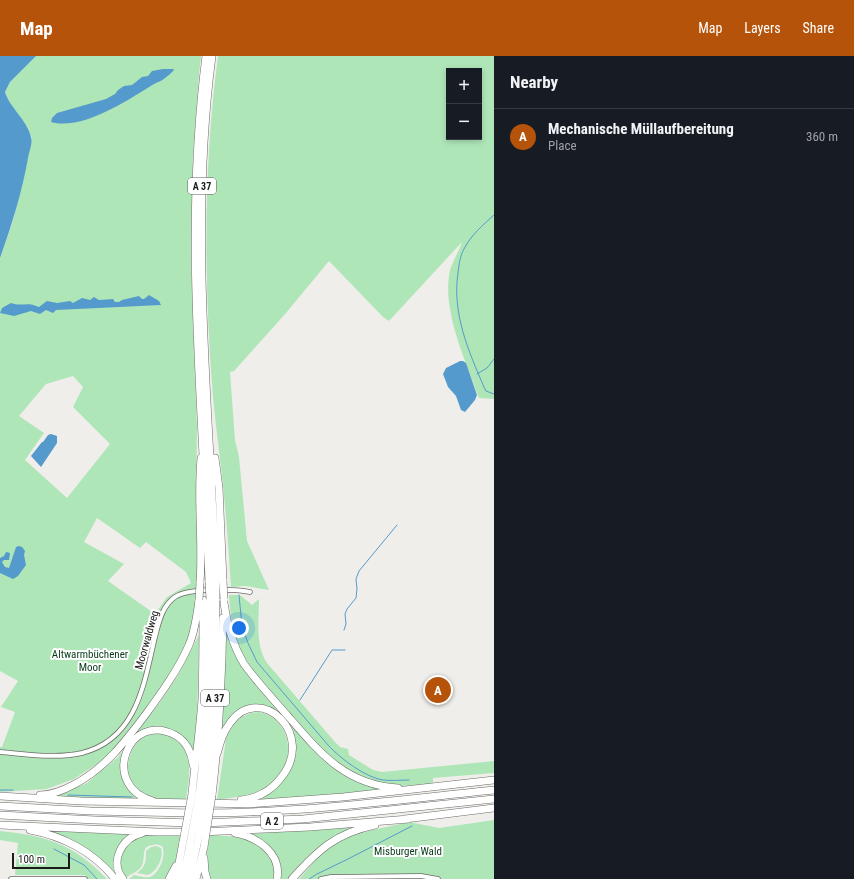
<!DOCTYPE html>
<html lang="en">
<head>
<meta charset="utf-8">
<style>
  body { margin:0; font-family:"Roboto Condensed",sans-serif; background:#242831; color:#f1f3f6 }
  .controls { position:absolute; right:12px; top:12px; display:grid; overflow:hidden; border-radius:0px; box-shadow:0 2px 6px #0003 }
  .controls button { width:36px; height:36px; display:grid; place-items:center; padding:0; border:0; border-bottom:1px solid #363941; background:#171b24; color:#f1f3f6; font:20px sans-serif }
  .scale { position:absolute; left:12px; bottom:10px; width:58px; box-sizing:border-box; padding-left:4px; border:2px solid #1c1b1a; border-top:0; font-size:11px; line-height:14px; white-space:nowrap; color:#1c1b1a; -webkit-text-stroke:3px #fff; paint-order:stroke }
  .you { position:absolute; left:239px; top:572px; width:14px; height:14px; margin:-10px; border:3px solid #fff; border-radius:50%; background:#1a73e8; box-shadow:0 0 0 6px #1a73e833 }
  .badge { display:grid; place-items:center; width:26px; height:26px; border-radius:50%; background:#b45309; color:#fff; font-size:13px; font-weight:700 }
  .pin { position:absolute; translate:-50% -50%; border:2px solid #fff; box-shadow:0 1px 4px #0006 }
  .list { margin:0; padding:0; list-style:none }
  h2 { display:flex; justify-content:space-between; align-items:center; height:52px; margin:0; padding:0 16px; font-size:17px }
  h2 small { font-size:13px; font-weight:400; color:#9ea1a6 }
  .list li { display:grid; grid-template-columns:26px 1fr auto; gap:12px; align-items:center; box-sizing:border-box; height:56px; padding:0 16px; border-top:1px solid #363941 }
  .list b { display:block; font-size:15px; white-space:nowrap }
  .list p { margin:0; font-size:13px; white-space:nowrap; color:#9ea1a6 }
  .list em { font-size:13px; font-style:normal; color:#9ea1a6 }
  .map { position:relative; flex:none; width:494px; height:823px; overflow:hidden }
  header { display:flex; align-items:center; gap:24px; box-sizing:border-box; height:56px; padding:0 20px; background:#b45309; color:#fff }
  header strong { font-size:19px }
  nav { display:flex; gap:22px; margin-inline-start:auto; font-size:14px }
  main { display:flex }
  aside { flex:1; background:#171b24 }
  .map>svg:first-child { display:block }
</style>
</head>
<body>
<header>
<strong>Map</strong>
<nav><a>Map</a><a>Layers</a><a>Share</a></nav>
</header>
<main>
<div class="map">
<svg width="494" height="823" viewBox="0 0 494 823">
  <rect width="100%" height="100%" fill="#f0eeeb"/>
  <path fill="#afe6b8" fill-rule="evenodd" d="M 36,0 L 201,0 L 199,18 L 193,99 L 191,202 L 197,372 L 196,441 L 198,514 L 197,544 L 188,586 L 171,620 L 121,686 L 103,704 L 74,723 L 47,733 L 0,736 L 0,691 L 2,691 L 15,656 L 1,651 L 18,625 L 0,615 L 0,202 L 13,165 L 32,82 C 25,65 11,53 5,36 L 10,26 ZM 73,320 L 83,331 L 73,351 L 110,388 L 67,442 L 25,404 L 44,377 L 19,360 L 46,328 ZM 97,462 L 140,492 L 146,486 L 186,516 L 191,527 L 167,541 L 155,558 L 108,525 L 124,508 L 84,486 Z
    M 218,0 L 494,0 L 494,343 L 479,342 C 466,305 441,254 450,214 C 453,205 459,195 462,186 L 389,265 L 383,261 L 329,205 L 286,257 L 234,315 L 230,316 L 235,384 L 239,401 L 247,485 L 269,534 L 246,530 L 231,531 C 229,501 227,470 224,440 C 221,407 216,374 213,341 C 204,228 203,113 218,0 ZM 449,15 L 479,15 L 479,81 L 449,81 Z
    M 229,539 L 240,539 L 252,549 L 259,543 C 259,564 255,589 267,607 L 335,686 L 340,691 L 348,693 L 349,699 L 373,714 L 382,716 L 494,705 L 494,717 L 433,722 L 433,728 C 419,729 404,731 390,729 C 377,727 356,720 345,713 C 319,697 298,668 279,646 C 265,628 248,611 239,590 C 232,573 230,557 229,539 Z
    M 225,570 L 236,597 L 338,714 L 395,734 L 259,744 L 258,743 L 279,728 L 295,686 C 293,671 284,655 268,651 C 263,651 257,652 252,653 C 247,654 241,654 237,656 C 229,661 226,669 221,676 Z
    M 199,579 L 197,670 L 194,695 L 188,686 L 171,675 L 134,682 L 122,715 L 147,745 L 49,742 L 68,735 L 87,727 L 118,701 L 160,646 L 178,619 Z
    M 259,656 C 293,663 297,707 272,727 C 256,740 236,741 217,744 L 226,683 C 231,667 242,657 259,656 Z
    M 158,677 C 195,685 191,714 186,743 C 174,743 160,745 148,740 C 141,736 133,730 130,723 C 124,708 132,686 146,680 C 150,678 155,678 158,677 Z
    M 494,764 L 494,823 L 299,823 L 317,802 L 320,798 L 345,780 L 409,766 L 439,772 Z
    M 362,769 L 353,772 L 290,823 L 279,823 L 279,811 L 250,778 Z
    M 40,772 L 138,776 L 131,780 L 115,810 L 113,816 Z
    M 0,775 C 48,780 73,788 107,823 L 88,823 L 85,819 L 15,819 L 18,787 L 0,784 Z
    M 181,778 L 175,809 L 168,823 L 129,823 L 134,819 C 139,820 144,822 150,821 C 159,818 167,799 162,790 C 159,789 157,788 153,789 C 139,790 147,803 141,811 C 138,816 130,818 126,822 L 121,817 L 119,806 L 126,788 L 142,779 Z
    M 210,779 L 241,781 L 265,792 L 274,809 L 275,823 L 209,823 L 206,802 Z
    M 156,790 L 161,792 C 164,802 157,815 148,819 L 137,817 C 146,810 146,806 146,795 L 151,791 Z"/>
  <path fill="#559acc" d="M 0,0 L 36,0 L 10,26 L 5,36 C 10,52 27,64 31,81 C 33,86 29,96 28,102 C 22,136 12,169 0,202 Z
    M 163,13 L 173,13 L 174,14 C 171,17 168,20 165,22 C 162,25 157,26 154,28 C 128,44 82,75 51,66 L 52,62 L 57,57 L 106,43 L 115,38 L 118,34 L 124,30 L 132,29 L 142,21 L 148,20 L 152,15 Z
    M 149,239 L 159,245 L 161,249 L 56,254 L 53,257 L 46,254 L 40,258 L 31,255 L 14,260 L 0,257 L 2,252 L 11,247 C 23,251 26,245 39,251 L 47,245 L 57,247 L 70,245 L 73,247 L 82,242 L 90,244 L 94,241 L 99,244 L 113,243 L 115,246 L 119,246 L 122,244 L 139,240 L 142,243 L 144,243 Z
    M 460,305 L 463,305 L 466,307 L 477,339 L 475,344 L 465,356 L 461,354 L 456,340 L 448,331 L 443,318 L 446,312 Z
    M 51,378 L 57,380 L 57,387 L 41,411 L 31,400 L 42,386 L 43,386 L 48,379 Z
    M 19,490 L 22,491 L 25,495 L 24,499 L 26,509 L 18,520 L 13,523 L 0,517 L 0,502 L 4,500 L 6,496 L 10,497 L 9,504 L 4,504 L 2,506 L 5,511 L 9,512 L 16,491 Z"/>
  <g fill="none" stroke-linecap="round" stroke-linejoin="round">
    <path stroke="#559acc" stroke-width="1" d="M 494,159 C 483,169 471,179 464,193 C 460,200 459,209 458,217 C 452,257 468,294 484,331 L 486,335 L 494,338
      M 477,318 L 487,312 L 494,303
      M 239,539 L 242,570 L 248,587 L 257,606 L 328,689 C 341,703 365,721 383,724 C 391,725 400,724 409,724
      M 344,574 L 346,568 L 345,558 L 347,553 L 356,542 L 357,533 L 356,523 L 359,515 L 397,469
      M 300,644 L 332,594 L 345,594
      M 0,734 L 13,734
      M 68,739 L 132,741
      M 54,793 L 84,809 L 97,823
      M 309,823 L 317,818 L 348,803 L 412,770"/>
    <defs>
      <path id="minor" d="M 0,696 C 26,698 56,703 82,697 C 137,683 144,628 155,581 C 159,566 162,550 175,541 C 188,532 234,533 250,536
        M 11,823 L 85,823
        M 321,823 L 331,821 L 421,820 L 438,823"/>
      <path id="motorway" d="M 206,0 C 183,175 203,351 209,526
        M 212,0 C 189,175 210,351 216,526
        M 215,402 L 219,432 L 223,525
        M 200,527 C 203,485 197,444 201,402
        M 224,547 C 227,569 232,588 244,608 C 257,626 272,642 287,659 C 319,696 345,729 398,732
        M 217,698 C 220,687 223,676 230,667 C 260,625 318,679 280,723 C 270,736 257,742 241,744
        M 192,738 C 195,706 200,675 202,643 C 203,610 203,577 203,544
        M 40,739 C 53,739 64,734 75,728 C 105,712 125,686 146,658 C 162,636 178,614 189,589 C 195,575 197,559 199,544
        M 199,739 C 207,674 210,609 210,543
        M 206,739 C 213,674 216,609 216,543
        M 212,739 C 219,680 222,621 223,562
        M 0,740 L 81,745 L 196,747
        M 153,745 C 99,730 128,654 175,679 C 186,685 192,697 193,709
        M 206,747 L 248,748 L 343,741 L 494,724
        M 0,750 L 91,755 L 193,757
        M 203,757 C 300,757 398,744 494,734
        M 0,759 L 95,764 L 192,767
        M 405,763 L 494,752
        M 202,767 L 303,763 L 494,743
        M 0,769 L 157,776 L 191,776
        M 30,774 C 63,780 94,796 115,823
        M 201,776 L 310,771 L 409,763
        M 235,777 C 257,781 282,797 277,823
        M 204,802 L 205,816 L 207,823
        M 123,823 C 109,805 122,782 142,777
        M 169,823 L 176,810
        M 176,823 L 183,786
        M 183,823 L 190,788
        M 189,823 L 197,789
        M 196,823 L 204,791
        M 292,823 C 318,794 336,777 375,769"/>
    </defs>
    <use href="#minor" stroke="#6d6b68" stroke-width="5.5"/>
    <use href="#motorway" stroke="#6d6b68" stroke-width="8"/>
    <use href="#minor" stroke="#fff" stroke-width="4"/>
    <use href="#motorway" stroke="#fff" stroke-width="7"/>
    <defs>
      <path id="motorway-bridge" d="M 223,525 L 224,543
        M 209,526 L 210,543
        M 216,526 L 216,543
        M 199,544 L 200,527
        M 183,786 L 192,738
        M 190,788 L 199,739
        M 197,789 L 206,739
        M 204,791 L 212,739"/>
    </defs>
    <use href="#motorway-bridge" stroke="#6d6b68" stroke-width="8" stroke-linecap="butt"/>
    <use href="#motorway-bridge" stroke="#fff" stroke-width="7"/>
  </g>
  <g text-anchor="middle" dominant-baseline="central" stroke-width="4" stroke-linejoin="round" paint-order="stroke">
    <g fill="#fff" stroke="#605f5f" stroke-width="1">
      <rect x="188" y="122" width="28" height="16" rx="3"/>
      <rect x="201" y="634" width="28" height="16" rx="3"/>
      <rect x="261" y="757" width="22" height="16" rx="3"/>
    </g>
    <g font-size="10" font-weight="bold" fill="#1c1b1a">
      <text x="202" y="130">A 37</text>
      <text x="215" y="642">A 37</text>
      <text x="272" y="765">A 2</text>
    </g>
    <g font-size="11" fill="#1c1b1a" stroke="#fff">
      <text transform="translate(147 584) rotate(-74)">Moorwaldweg</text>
    </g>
    <g font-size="11" fill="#073a18" stroke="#fff">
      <text x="90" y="598">Altwarmbüchener<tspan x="90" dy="13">Moor</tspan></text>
      <text x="408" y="795">Misburger Wald</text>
    </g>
  </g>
</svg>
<div class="controls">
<button>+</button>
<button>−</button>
</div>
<div class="scale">100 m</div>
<div class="you"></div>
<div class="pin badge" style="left:438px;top:634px">A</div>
</div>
<aside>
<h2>Nearby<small></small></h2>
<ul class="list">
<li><span class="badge">A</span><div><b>Mechanische Müllaufbereitung</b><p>Place</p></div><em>360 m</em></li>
</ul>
</aside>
</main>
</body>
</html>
